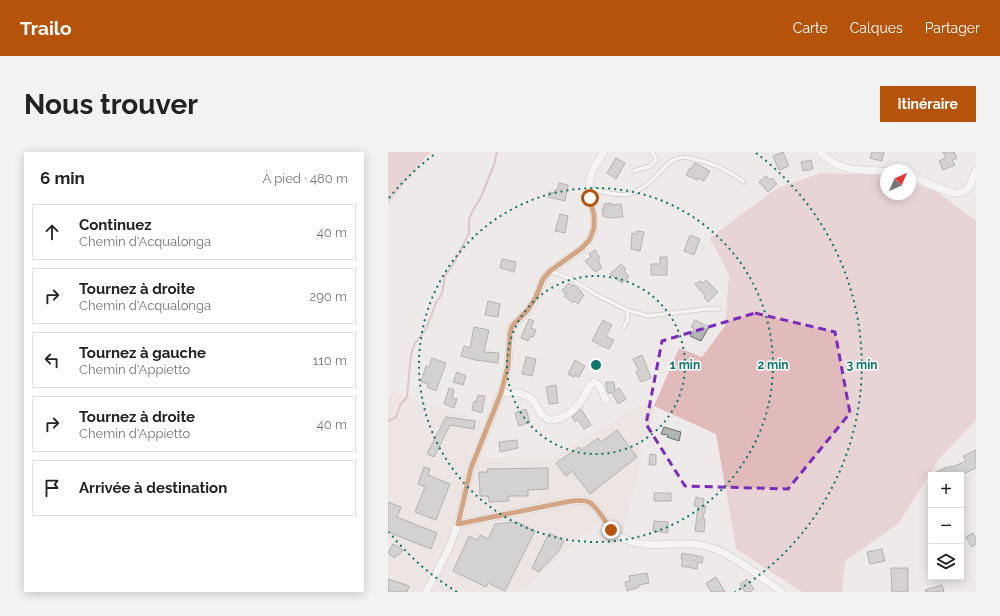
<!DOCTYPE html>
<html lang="fr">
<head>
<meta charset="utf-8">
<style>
  body { margin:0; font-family:Raleway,sans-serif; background:#f2f2f2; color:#222 }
  .controls { position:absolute; right:12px; bottom:12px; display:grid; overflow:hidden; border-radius:0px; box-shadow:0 2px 10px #0003 }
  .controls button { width:36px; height:36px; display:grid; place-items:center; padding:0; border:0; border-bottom:1px solid #e0e0e0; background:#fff; color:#222; font:20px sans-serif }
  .compass { position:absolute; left:492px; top:12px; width:36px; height:36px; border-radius:50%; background:#fff; box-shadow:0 2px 10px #0003; rotate:45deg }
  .stop { position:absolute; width:12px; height:12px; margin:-9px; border:3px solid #b45309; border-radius:50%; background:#fff }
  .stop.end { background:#b45309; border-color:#fff; box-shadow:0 1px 4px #0008 }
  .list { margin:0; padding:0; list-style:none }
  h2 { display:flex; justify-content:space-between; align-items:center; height:52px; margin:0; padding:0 16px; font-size:17px }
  h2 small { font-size:13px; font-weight:400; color:#767676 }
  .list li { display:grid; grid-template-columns:26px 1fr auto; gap:12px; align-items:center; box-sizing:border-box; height:56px; margin:0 8px 8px; padding:0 8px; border:1px solid #e0e0e0; border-radius:0px }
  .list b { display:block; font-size:15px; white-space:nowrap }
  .list p { margin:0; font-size:13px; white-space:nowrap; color:#767676 }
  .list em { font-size:13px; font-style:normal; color:#767676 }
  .icon { flex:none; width:22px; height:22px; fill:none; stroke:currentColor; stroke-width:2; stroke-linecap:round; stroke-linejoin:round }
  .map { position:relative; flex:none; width:588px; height:440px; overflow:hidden; border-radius:0px }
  header { display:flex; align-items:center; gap:24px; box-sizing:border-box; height:56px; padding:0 20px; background:#b45309; color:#fff }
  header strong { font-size:19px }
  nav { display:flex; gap:22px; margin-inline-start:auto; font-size:14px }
  .intro { display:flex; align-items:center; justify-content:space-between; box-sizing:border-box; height:96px; padding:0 24px }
  h1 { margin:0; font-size:28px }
  .button { padding:10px 18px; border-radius:0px; background:#b45309; color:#fff; font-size:14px; font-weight:700 }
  main { display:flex; gap:24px; padding:0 24px }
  aside { flex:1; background:#fff; border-radius:0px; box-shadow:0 2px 10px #0003 }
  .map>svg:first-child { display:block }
</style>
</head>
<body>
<header>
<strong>Trailo</strong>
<nav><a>Carte</a><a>Calques</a><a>Partager</a></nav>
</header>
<div class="intro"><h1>Nous trouver</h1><a class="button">Itinéraire</a></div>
<main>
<aside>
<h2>6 min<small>À pied · 480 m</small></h2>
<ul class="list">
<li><svg class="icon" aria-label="ahead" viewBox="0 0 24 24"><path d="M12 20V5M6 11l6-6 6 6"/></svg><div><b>Continuez</b><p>Chemin d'Acqualonga</p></div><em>40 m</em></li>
<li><svg class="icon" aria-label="right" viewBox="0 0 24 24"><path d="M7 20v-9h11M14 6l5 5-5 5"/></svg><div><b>Tournez à droite</b><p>Chemin d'Acqualonga</p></div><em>290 m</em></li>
<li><svg class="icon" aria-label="left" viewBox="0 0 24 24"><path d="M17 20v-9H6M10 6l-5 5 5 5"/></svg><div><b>Tournez à gauche</b><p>Chemin d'Appietto</p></div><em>110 m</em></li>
<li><svg class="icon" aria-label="right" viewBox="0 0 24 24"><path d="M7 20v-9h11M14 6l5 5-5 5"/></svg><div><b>Tournez à droite</b><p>Chemin d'Appietto</p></div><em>40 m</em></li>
<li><svg class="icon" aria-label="arrive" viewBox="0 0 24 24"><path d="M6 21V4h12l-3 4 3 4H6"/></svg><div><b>Arrivée à destination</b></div></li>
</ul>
</aside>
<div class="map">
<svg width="588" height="440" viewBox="0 0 588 440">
  <rect width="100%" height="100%" fill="#efeaea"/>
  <path fill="#ebdddd" d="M 4,240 L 93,268 L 81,305 L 160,308 L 253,253 L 266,254 L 235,381 L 218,365 L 131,440 L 0,440 L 0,248 Z"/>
  <path fill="#e1bbbc" d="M 0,0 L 42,0 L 0,52 Z
    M 433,21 L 498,23 L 498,42 L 522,42 L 522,30 L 548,39 L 588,69 L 588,268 L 551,307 L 511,371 L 457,409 L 454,440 L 414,440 L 348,397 L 328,282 L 266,254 L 291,196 L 314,205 L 337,174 L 341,123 L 322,86 L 389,36 Z"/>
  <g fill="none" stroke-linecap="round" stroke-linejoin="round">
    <path stroke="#c49b9c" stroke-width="2" d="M 0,269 L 8,265 L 12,253 L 19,245 L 23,203 L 26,193 L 38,177 L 48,151 L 54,142 L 57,124 L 66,111 L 81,81 L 81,67 L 84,60 L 93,45 L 106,13 L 109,0"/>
  </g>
  <path fill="#b1b6b4" stroke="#6a6f6d" d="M 395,0 L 401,14 L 391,18 L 385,4 Z
    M 484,0 L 496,0 L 494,9 L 482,6 Z
    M 555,0 L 566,0 L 569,6 L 564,8 L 567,13 L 555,18 L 551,9 L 558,6 Z
    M 228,6 L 237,11 L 228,27 L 219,21 Z
    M 423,8 L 425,17 L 415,19 L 413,10 Z
    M 307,11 L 322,19 L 316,29 L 310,26 L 309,28 L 298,23 L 302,16 L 303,17 Z
    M 378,24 L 382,28 L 384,26 L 389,32 L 380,40 L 371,30 Z
    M 171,31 L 180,33 L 177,49 L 160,45 L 161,40 L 166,41 L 167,38 L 169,38 Z
    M 223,51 L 223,53 L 233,52 L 235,65 L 220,66 L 215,64 L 214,57 L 216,57 L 216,52 Z
    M 172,62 L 180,64 L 177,81 L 167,79 Z
    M 249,79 L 256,80 L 252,99 L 243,97 L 244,81 L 248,82 Z
    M 302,83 L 312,87 L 306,103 L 296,99 Z
    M 207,98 L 212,106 L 210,106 L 211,108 L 210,109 L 214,116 L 207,120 L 197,109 L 203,105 L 201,102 Z
    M 272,105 L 279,105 L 279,123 L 263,123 L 263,112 L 272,112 Z
    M 114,107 L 128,110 L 126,120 L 112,116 Z
    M 233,112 L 238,117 L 236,119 L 241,125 L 234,131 L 222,122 Z
    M 318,128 L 330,140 L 320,150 L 316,145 L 317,144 L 307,132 L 313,129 L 315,131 Z
    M 181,131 L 185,134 L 186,133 L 194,140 L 193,141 L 196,143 L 190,152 L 187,149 L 185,151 L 176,144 L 178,142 L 174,139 Z
    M 100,149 L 112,152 L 110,165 L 97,163 Z
    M 141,167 L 146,169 L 143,176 L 148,178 L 145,185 L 143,184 L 140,189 L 133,186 Z
    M 215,168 L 224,173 L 218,184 L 226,188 L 221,197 L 204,189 Z
    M 307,168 L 321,175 L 313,189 L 302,184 L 306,176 L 303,175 Z
    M 86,175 L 101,178 L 96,200 L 111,201 L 110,211 L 87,208 L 73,204 L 76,194 L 82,196 Z
    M 254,203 L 263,226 L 253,230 L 248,220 L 251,219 L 245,207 Z
    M 138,205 L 148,207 L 144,224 L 134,222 Z
    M 44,206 L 58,211 L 48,239 L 39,235 L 40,232 L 33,230 L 38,214 L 41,215 Z
    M 187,208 L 197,214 L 191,225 L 187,223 L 186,225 L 180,222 Z
    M 69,220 L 78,224 L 75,233 L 65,230 Z
    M 218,230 L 226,230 L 227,239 L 231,236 L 238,247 L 230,252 L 224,241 L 220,241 L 218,237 Z
    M 168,233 L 170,251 L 161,252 L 158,235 Z
    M 61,236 L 66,238 L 64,246 L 69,247 L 66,256 L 56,252 Z
    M 90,243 L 97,244 L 94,261 L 84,258 L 86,249 L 88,250 Z
    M 138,257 L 142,270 L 131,274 L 127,261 Z
    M 193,257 L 203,273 L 196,277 L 190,268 L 187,270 L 184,265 Z
    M 58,265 L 87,269 L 86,277 L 62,273 L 46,305 L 39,302 Z
    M 276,275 L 293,280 L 291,289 L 279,285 L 280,283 L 273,282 Z
    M 229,278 L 249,305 L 202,342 L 184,319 L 178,324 L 168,311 L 191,295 L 194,298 L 210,286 L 213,290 Z
    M 129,288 L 130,296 L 112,300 L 111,290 Z
    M 588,298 L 588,316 L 573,323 L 542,323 L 559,315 L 560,316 L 564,314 L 564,315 L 578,309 L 575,304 Z
    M 262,302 L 268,303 L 268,313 L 261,313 Z
    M 36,315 L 42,317 L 40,323 L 62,332 L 48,368 L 27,360 L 37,335 L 30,332 Z
    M 160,316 L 160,337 L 140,338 L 140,344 L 120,344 L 121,349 L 101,350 L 100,344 L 92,344 L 91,320 L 100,320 L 99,317 Z
    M 266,341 L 283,341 L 283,349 L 266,349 Z
    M 308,345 L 316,347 L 315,353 L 318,354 L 315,366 L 317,367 L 316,380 L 307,379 L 310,355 L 306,354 Z
    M 0,350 L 13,355 L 9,365 L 49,381 L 43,397 L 0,380 Z
    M 266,369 L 280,370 L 280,381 L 265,379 Z
    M 129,370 L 147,379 L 117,439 L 100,431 L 98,435 L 65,419 L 81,384 L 89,388 L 92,383 L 100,387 L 107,372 Z
    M 161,381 L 176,389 L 170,400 L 151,420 L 144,416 Z
    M 585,381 L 588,386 L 588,392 L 584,395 L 578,385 Z
    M 5,392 L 15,398 L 11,403 L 9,402 L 7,406 L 0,401 Z
    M 494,397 L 497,409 L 482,412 L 479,400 Z
    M 294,401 L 315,405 L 314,411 L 310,410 L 309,417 L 293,414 L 295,407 L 293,407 Z
    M 503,416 L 520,416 L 520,440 L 504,440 Z
    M 259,421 L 261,431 L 251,433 L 251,435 L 239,439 L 237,430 L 242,429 L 241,424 Z
    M 328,425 L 337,440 L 323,440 L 318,431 Z
    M 0,427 L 21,434 L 19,440 L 0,440 Z
    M 359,427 L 366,437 L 362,440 L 357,440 L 352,432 Z
    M 554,433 L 556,440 L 538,440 L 537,438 Z"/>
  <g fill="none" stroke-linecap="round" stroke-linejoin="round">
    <defs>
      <path id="service" d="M 246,19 L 262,14 L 268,8 L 267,5 L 264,0
        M 202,37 C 214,39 230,45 242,42 C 259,36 265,26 278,14 C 281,11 287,7 291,6 C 295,4 302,6 306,7 C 325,11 340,18 356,30
        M 162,119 L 183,127 L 207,142 L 239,158 L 260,164 L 318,157 L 331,157
        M 235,177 L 240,167 L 239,158"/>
      <path id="minor" d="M 432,0 C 451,20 472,18 498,19
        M 522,24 C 537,28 551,39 567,41 C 572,42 577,39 581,35 C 584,31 585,23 588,18
        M 113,241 L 133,241 L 144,247 L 154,263 L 161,268 C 177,269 191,254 198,241 C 201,236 201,232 206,230 L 211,233 L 218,248
        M 70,372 L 178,350 C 185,349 192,347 199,349 C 209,352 216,369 222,377 C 226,381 232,385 237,387 C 261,398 287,389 313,393 C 339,397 372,425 394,440
        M 38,440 L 60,398 L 70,372 L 83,316 L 113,241 L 120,214 L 122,181 L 124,174 L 140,159 L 149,145 L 155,127 L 162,119 L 195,96 L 202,87 L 206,76 L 206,63 L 201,37 L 202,26 L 205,17 L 216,0"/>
    </defs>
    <use href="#service" stroke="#aba5a5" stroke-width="5"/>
    <use href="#minor" stroke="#aba5a5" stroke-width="8"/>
    <use href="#service" stroke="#fff" stroke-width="3.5"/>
    <use href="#minor" stroke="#fff" stroke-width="7"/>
  </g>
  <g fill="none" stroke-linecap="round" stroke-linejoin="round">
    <path stroke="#b45309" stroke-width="5" d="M 202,46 L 206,63 L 206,76 L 202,87 L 194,96 L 162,119 L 155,127 L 148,145 L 140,158 L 124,174 L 122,181 L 120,214 L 113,241 L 83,316 L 70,372 L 178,350 C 185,349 194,347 201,350 C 209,354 218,371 223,378"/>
  </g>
  <path d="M0 0H588V440H0ZM 367,161 L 447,180 L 462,261 L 400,337 L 297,334 L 258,272 L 274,189 Z" fill="#efeaea" fill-opacity=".55" fill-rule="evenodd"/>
  <path fill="none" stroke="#7b2cbf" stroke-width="3" stroke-dasharray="8 5" stroke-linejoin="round" d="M 367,161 L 447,180 L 462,261 L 400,337 L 297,334 L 258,272 L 274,189 Z"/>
  <g fill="none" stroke="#0f766e" stroke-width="2" stroke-dasharray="2 4">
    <circle cx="208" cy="213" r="89"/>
    <circle cx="208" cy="213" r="177"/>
    <path d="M69 440A266 266 0 0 1 1 380M1 46A266 266 0 0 1 48 1M368 1A266 266 0 0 1 347 440"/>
  </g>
  <circle cx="208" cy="213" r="6" fill="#0f766e" stroke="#fff" stroke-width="2"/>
  <g font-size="12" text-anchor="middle" font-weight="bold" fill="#0f766e" stroke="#fff" stroke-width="3" stroke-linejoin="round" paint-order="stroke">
    <text x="297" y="217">1 min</text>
    <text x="385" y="217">2 min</text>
    <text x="474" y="217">3 min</text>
  </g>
</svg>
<div class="controls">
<button>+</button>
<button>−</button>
<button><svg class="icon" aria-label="layers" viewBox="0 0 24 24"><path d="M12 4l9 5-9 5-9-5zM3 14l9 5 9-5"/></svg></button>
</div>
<svg class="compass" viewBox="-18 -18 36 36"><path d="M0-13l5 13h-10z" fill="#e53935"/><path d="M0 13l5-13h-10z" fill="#767676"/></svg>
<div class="stop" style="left:202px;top:46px"></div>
<div class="stop end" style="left:223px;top:378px"></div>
</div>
</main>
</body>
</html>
